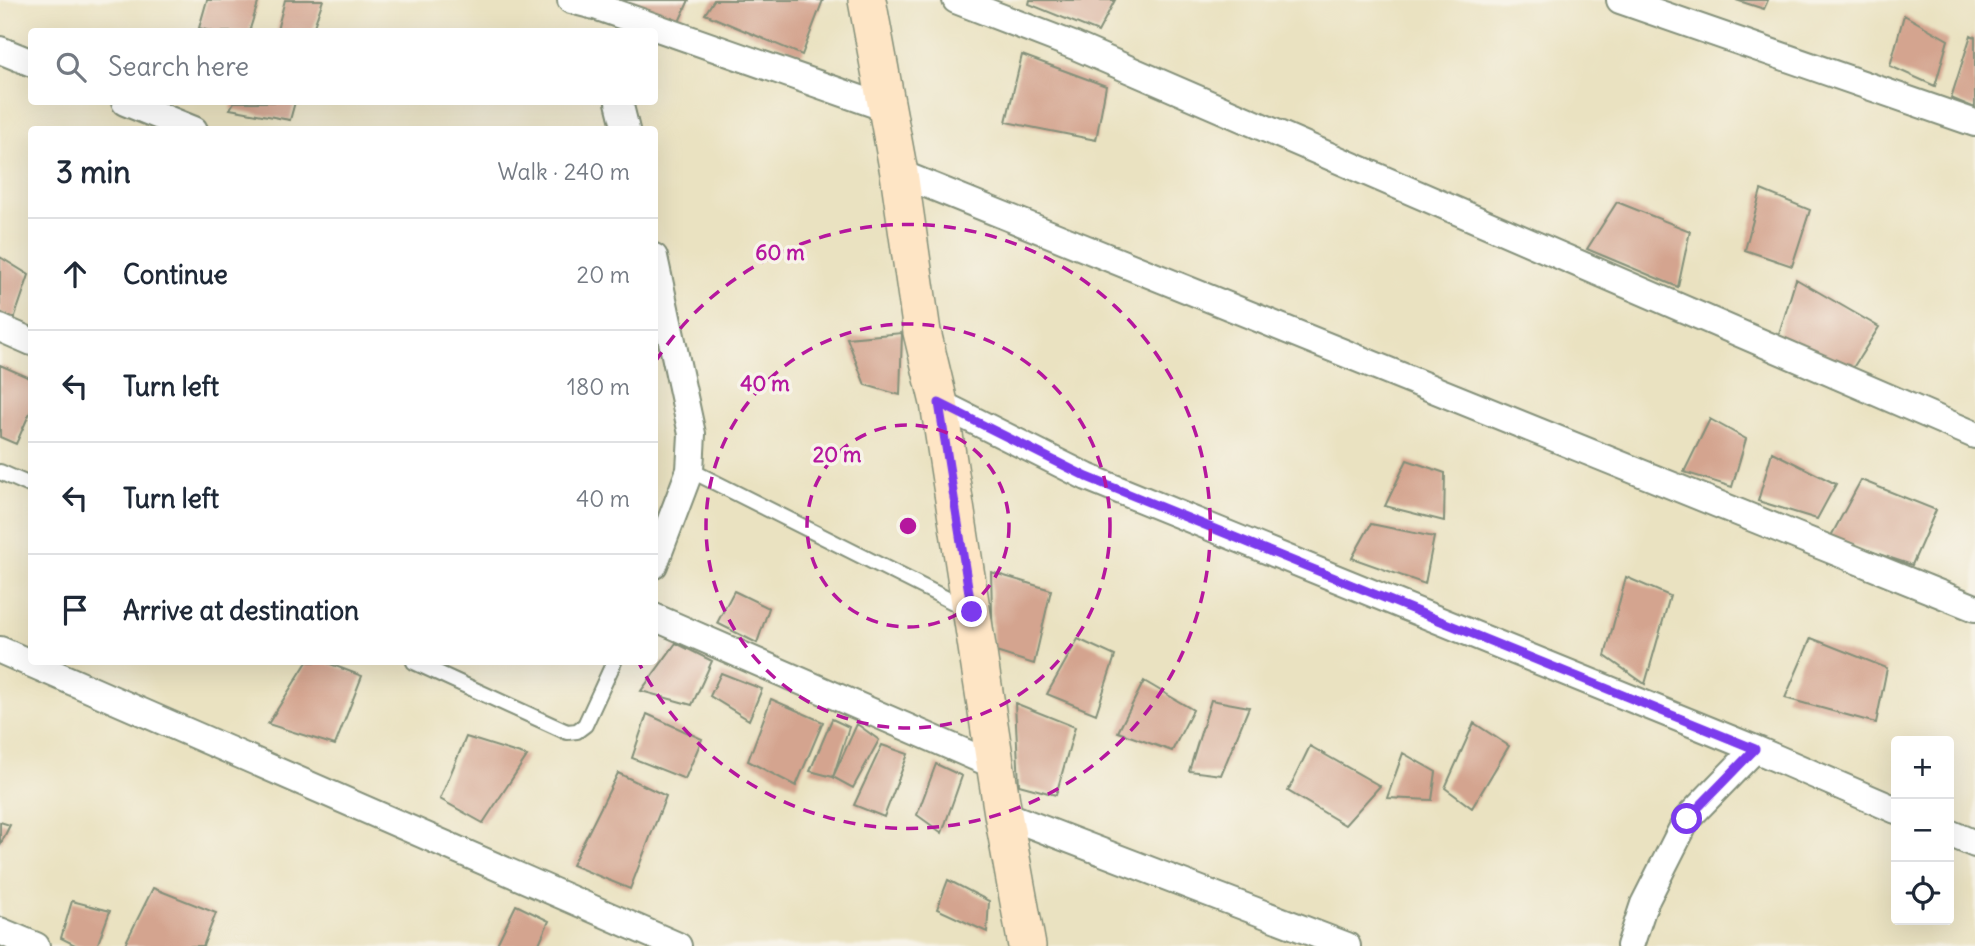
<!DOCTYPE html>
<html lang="en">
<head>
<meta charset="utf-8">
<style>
  body { margin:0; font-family:Delius,sans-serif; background:#f6f6f7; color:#1f2937 }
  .controls { position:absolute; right:21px; bottom:21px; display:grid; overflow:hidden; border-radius:7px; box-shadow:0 7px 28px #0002 }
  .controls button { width:63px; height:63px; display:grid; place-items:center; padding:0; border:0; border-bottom:2px solid #e0e1e3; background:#fff; color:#1f2937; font:35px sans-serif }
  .stop { position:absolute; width:21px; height:21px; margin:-16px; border:5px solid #7c3aed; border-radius:50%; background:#fff }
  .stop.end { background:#7c3aed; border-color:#fff; box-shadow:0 2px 7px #0008 }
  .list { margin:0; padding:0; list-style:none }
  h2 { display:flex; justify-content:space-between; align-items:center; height:91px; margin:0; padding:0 28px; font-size:30px }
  h2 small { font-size:23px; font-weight:400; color:#747a83 }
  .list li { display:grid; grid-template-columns:46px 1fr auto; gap:21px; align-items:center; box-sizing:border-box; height:112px; padding:0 28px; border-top:2px solid #e0e1e3 }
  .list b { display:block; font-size:26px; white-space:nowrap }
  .list em { font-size:23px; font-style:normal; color:#747a83 }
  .icon { flex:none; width:38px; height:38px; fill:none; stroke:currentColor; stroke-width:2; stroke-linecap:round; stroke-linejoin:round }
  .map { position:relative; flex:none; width:1975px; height:946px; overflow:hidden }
  .search { position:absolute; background:#fff; box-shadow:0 7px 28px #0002; left:28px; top:28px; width:630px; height:77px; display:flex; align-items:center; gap:18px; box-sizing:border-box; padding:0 24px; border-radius:7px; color:#747a83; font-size:26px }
  .panel { position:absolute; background:#fff; box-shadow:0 7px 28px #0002; left:28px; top:126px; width:630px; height:539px; border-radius:7px }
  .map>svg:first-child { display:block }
</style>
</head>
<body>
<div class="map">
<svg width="1975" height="946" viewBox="0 0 1975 946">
  <rect width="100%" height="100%" fill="#f7f3e8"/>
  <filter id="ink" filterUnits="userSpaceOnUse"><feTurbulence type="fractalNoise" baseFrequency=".0143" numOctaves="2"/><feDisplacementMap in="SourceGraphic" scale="14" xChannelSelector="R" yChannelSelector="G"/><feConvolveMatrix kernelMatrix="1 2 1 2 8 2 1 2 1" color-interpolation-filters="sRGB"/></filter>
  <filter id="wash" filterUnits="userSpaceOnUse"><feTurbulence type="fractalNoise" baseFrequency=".00686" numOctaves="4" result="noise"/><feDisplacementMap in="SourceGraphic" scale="28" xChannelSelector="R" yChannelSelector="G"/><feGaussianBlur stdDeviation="1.57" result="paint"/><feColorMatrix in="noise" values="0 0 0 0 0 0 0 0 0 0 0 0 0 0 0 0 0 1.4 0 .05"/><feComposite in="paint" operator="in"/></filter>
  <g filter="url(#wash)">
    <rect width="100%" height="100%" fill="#eae2c1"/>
    <g id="blocks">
      <path fill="#d4a48f" d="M 207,0 L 259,0 L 249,32 L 213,32 L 199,28 Z
        M 285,0 L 323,0 L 312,32 L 277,30 Z
        M 622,0 L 689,0 L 678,24 L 618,9 Z
        M 714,0 L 823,0 L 802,55 L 705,14 Z
        M 1030,0 L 1115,0 L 1098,32 L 1029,4 Z
        M 1736,0 L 1768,0 L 1764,9 Z
        M 1904,15 L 1948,40 L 1935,86 L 1890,66 Z
        M 1971,35 L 1975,37 L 1975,108 L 1951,98 Z
        M 1022,55 L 1106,86 L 1096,140 L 1006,122 Z
        M 234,102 L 295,102 L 290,120 L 230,109 Z
        M 1761,190 L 1810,210 L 1792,266 L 1745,250 Z
        M 1617,202 L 1690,231 L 1678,287 L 1587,249 Z
        M 0,257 L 29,275 L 14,319 L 0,312 Z
        M 1796,279 L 1879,327 L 1849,374 L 1777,341 Z
        M 902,333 L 900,395 L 865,385 L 847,338 Z
        M 0,365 L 32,379 L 32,408 L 16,444 L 0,437 Z
        M 1710,419 L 1746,439 L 1732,487 L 1684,472 Z
        M 1772,452 L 1836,484 L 1817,519 L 1758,501 Z
        M 1407,460 L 1445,473 L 1444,521 L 1385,506 Z
        M 1861,480 L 1936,510 L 1912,565 L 1830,538 Z
        M 1371,524 L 1434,537 L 1425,584 L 1352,558 Z
        M 991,572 L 1051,590 L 1034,664 L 993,651 Z
        M 1626,577 L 1670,596 L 1645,684 L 1605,656 Z
        M 734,591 L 769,608 L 757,643 L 717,623 Z
        M 1811,638 L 1887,668 L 1876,723 L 1785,698 Z
        M 1078,639 L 1115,656 L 1096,714 L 1047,694 Z
        M 676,643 L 712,661 L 692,705 L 641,691 Z
        M 307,662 L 325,662 L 362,676 L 335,745 L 268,724 Z
        M 721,673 L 762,689 L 749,720 L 710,696 Z
        M 1144,681 L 1193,710 L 1172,751 L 1118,732 Z
        M 771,699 L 823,722 L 796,786 L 748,761 Z
        M 1211,700 L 1249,707 L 1221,775 L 1189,771 Z
        M 1015,703 L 1075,727 L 1056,795 L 1019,785 Z
        M 647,714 L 702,739 L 685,779 L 632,758 Z
        M 832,719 L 849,727 L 833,777 L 857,724 L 879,740 L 853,788 L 833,777 L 810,771 Z
        M 1474,723 L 1509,746 L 1472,808 L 1445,788 Z
        M 466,737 L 527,756 L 483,823 L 440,799 Z
        M 882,745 L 908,754 L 884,817 L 854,805 Z
        M 1310,746 L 1380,786 L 1345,825 L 1288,791 Z
        M 1403,753 L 1436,772 L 1432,800 L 1387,798 Z
        M 936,764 L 962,776 L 942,833 L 917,815 Z
        M 618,773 L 666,796 L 630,889 L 572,865 Z
        M 0,822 L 10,825 L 0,845 Z
        M 948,880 L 989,901 L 987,932 L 937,909 Z
        M 153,888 L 216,913 L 203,946 L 124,946 Z
        M 72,901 L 110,911 L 97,946 L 77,946 L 61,938 Z
        M 516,905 L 549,921 L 538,946 L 496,946 Z"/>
    </g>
  </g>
  <g filter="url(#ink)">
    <use href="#blocks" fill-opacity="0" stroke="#84907a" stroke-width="2"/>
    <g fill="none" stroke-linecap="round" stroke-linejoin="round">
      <defs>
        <path id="service" d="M 690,470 L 967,609
          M 0,472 L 32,486
          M 414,662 L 567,732 L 577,731 L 585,725 L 614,662"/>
        <path id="minor" d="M 571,0 L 598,7 L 886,108
          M 956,0 L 1075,46 L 1975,435
          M 1620,0 L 1975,123
          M 0,50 L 32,63
          M 125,102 L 194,130
          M 619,102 L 626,130
          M 899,173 L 1975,608
          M 654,257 L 692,434 L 690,470 L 654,565
          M 0,328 L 32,342
          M 939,403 L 1087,477 L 1755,749 L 1896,810
          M 654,617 L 996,766
          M 0,650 L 678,946
          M 1003,814 L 1347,946
          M 1949,833 L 1975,844
          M 0,931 L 36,946
          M 1630,946 L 1644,904 L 1687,819 L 1755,749"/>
        <path id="secondary" d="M 867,0 L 899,173 L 922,332 L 939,403 L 1003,814 L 1027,946"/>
      </defs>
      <use href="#service" stroke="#84907a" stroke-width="18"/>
      <use href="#minor" stroke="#84907a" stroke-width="30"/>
      <use href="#secondary" stroke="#84907a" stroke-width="40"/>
      <use href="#service" stroke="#fff" stroke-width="14"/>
      <use href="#minor" stroke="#fff" stroke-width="26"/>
      <use href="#secondary" stroke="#fee5c5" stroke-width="37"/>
    </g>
  </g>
  <g fill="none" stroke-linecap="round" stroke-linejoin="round" filter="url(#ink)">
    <path stroke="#7c3aed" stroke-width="9" d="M 972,612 L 939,403 L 1087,477 L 1755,749 L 1687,819"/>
  </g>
  <g fill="none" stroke="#b5179e" stroke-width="3.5" stroke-dasharray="12 9">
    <circle cx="908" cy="526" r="101"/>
    <circle cx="908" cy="526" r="202"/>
    <path d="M655 362A302 302 0 1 1 639 663"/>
  </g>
  <circle cx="908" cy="526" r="10" fill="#b5179e" stroke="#f7f3e8" stroke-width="3.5"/>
  <g font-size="21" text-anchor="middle" font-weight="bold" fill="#b5179e" stroke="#f7f3e8" stroke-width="7" stroke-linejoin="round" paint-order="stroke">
    <text x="780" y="260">60 m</text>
    <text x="765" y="391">40 m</text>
    <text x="837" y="462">20 m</text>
  </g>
</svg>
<div class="controls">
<button>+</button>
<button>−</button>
<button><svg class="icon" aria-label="locate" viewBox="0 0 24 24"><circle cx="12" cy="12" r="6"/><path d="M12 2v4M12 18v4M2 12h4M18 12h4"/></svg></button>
</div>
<div class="stop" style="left:1687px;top:819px"></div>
<div class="stop end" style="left:972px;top:612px"></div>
<div class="search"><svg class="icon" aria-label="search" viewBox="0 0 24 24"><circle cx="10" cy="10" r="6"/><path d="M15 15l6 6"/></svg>Search here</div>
<section class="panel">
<h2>3 min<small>Walk · 240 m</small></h2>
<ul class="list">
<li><svg class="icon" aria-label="ahead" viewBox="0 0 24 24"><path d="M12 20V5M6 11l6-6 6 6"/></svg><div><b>Continue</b></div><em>20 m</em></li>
<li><svg class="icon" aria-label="left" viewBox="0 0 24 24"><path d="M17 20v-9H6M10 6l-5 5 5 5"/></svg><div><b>Turn left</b></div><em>180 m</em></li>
<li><svg class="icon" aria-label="left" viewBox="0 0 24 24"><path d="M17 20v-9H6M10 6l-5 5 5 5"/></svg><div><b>Turn left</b></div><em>40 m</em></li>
<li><svg class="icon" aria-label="arrive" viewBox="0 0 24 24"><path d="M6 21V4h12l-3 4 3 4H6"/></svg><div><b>Arrive at destination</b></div></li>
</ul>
</section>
</div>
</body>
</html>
